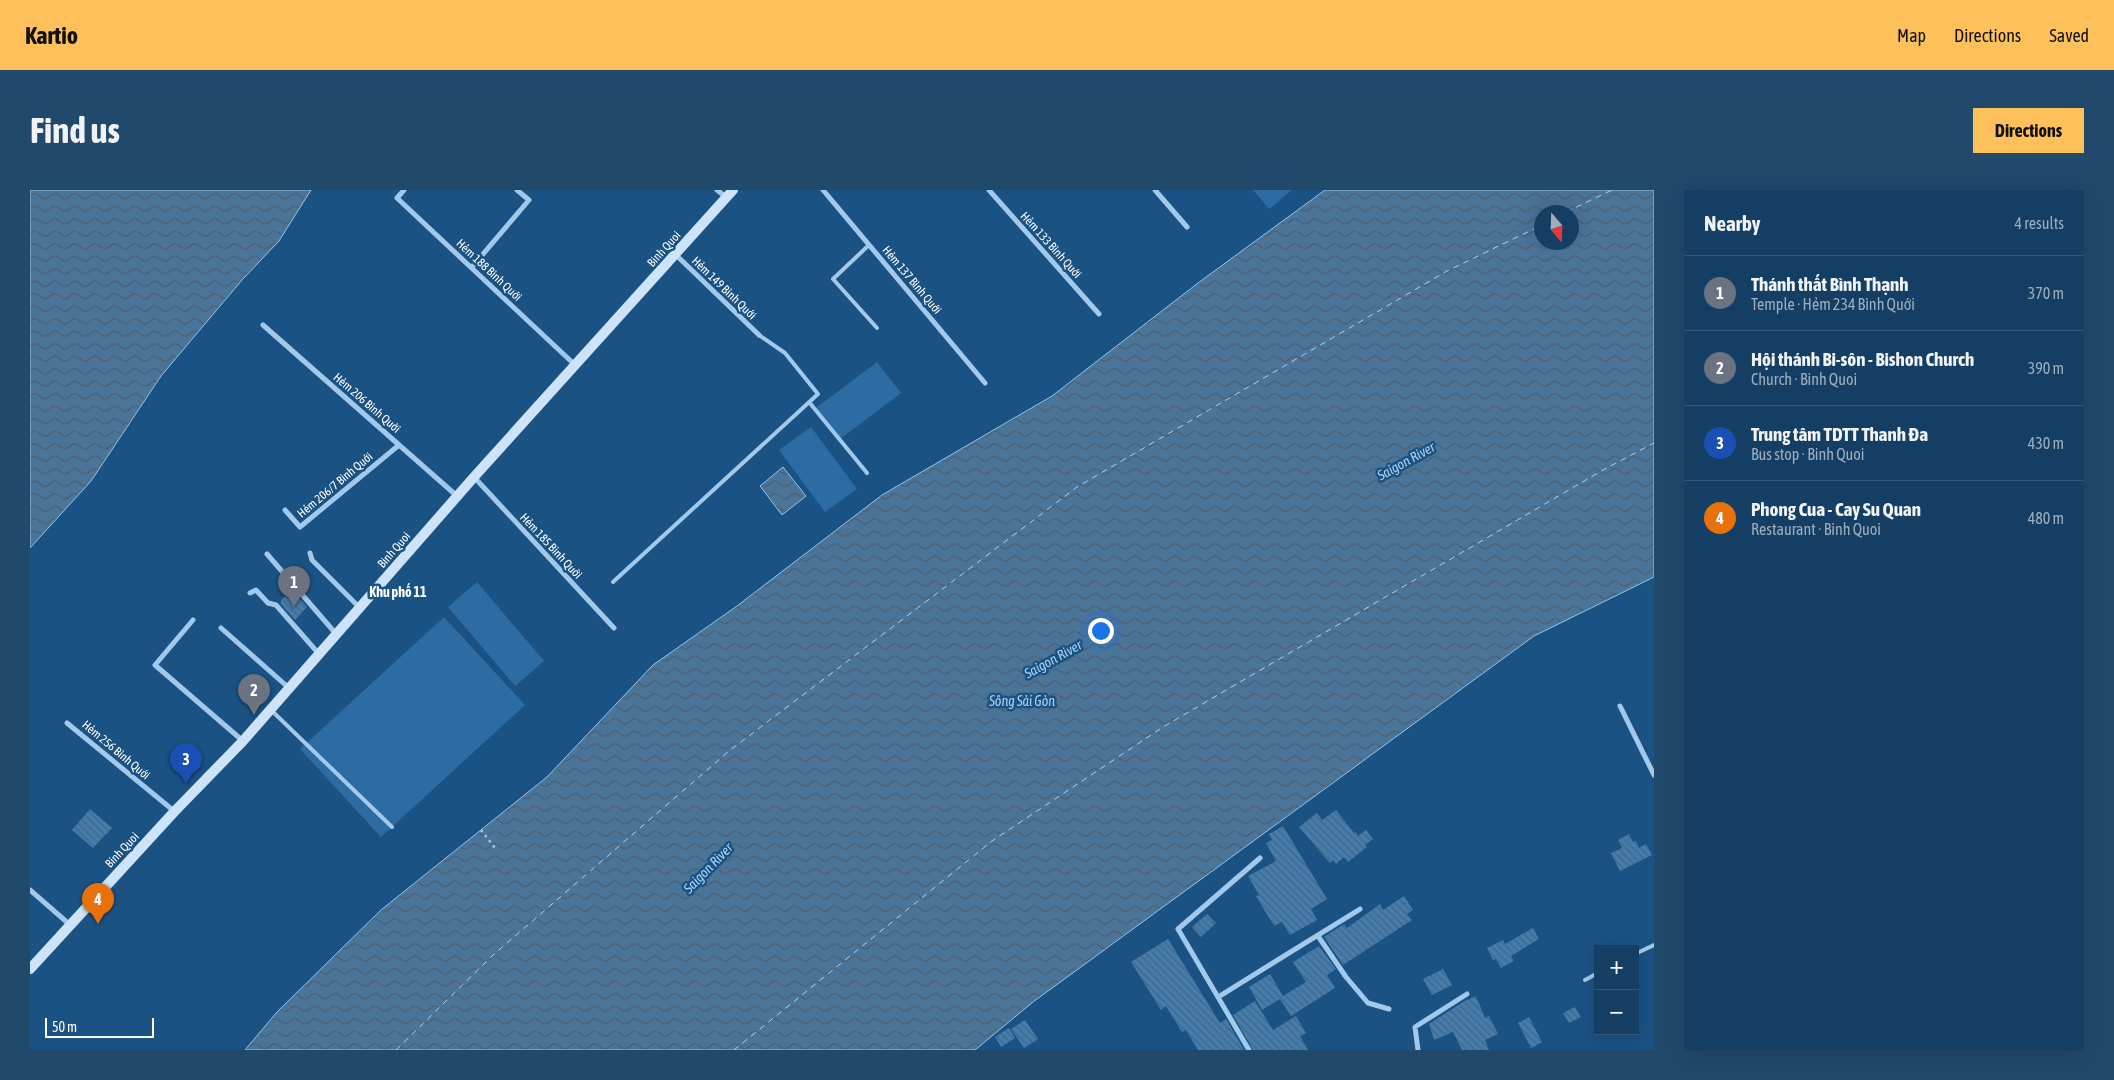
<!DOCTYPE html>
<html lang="en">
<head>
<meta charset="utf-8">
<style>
  body { margin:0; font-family:"Asap Condensed",sans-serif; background:#21496c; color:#f1f3f6 }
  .controls { position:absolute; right:15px; bottom:15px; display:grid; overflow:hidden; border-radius:0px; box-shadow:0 5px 20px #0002 }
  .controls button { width:45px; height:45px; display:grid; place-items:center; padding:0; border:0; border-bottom:1px solid #335778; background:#143e63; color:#f1f3f6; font:25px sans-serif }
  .compass { position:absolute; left:1504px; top:15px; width:45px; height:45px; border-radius:50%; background:#143e63; box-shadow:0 5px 20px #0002; rotate:161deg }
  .scale { position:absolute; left:15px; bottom:12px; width:109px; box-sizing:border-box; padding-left:5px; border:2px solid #fff; border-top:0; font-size:14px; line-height:18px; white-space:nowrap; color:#fff; -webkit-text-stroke:4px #1a5284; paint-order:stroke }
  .you { position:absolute; left:1070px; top:440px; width:18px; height:18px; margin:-12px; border:4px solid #fff; border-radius:50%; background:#1a73e8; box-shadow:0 0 0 8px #1a73e833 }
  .badge { display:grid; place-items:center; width:32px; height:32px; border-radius:50%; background:#fdc05b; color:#fff; font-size:16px; font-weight:700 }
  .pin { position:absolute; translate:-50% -41px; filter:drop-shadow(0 1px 2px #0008) }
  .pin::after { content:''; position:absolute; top:26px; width:18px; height:15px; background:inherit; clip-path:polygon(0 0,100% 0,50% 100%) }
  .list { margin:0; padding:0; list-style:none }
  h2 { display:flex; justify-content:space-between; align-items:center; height:65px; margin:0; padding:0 20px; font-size:21px }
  h2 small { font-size:16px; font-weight:400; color:#9daebe }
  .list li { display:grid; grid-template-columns:32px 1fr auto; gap:15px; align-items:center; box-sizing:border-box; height:75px; padding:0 20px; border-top:1px solid #335778 }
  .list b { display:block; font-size:19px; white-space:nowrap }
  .list p { margin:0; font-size:16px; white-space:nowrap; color:#9daebe }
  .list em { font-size:16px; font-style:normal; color:#9daebe }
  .map { position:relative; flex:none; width:1624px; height:860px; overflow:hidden; border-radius:0px }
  header { display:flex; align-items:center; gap:30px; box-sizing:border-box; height:70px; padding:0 25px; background:#fdc05b; color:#111 }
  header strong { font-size:24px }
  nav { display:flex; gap:28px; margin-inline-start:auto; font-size:18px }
  .intro { display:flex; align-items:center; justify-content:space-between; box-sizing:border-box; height:120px; padding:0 30px }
  h1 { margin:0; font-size:35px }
  .button { padding:12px 22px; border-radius:0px; background:#fdc05b; color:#111; font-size:18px; font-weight:700 }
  main { display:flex; gap:30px; padding:0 30px }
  aside { flex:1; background:#143e63; border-radius:0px; box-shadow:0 5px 20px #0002 }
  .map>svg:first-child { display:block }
</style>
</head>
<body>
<header>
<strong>Kartio</strong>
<nav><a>Map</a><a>Directions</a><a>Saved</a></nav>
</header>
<div class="intro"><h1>Find us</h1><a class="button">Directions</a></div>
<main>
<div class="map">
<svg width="1624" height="860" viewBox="0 0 1624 860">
  <defs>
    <pattern id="water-waves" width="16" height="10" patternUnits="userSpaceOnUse" patternTransform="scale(1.25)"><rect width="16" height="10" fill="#4b7499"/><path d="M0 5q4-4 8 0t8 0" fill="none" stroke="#4c5e6f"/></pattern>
    <pattern id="building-back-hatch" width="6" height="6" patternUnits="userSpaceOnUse" patternTransform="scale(1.25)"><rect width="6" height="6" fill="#437cad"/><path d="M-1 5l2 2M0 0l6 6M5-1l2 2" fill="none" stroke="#476681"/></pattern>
  </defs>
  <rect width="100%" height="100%" fill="#1a5284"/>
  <path fill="#2d6ca2" d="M 1223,0 L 1262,0 L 1239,19 Z
    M 847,172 L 871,203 L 810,249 L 786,218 Z
    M 781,237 L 827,299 L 795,322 L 749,260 Z
    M 447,392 L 514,471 L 485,496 L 418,417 Z
    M 414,427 L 495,515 L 351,647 L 270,559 Z"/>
  <path fill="url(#water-waves)" stroke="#92c5ed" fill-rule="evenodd" d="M 0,0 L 281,0 L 249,51 L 212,90 L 131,186 L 61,291 L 0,358 Z
    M 1295,0 L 1624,0 L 1624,387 L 1504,446 L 1003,812 L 945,860 L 215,860 L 247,822 L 351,720 L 517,587 L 623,475 L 707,416 L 852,305 L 1022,206 L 1168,93 ZM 1542,22 L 1542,52 L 1512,52 L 1512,22 Z
    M 753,277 L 776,306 L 752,325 L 730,296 Z"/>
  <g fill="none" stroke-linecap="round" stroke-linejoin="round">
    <path stroke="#abd2f3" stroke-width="1" stroke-dasharray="6 5" stroke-linecap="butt" d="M 1536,22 L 1582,0
      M 366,860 L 462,766 L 699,561 L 1047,297 L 1417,81 L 1512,35
      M 704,860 L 962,651 L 1133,537 L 1573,280 L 1624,253"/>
  </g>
  <path fill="url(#building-back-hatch)" d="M 257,404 L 265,404 L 277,417 L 265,430 L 251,414 L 251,410 Z
    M 60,619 L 82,638 L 63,658 L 42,640 Z
    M 1306,620 L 1324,643 L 1326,642 L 1328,646 L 1336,640 L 1343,649 L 1335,655 L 1337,657 L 1318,672 L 1314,667 L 1306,674 L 1303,670 L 1300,673 L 1269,637 L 1287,623 L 1292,630 Z
    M 1253,636 L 1297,709 L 1281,719 L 1287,730 L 1260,745 L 1252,732 L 1244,736 L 1226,706 L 1229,705 L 1218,686 L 1246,671 L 1236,653 L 1242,650 L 1239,644 Z
    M 1599,644 L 1603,652 L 1606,651 L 1609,658 L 1616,654 L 1622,665 L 1590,681 L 1581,663 L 1592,658 L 1588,650 Z
    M 1374,706 L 1383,720 L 1377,724 L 1382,730 L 1313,775 L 1294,747 L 1314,734 L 1317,738 L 1350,714 L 1353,720 Z
    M 1177,724 L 1186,733 L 1171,747 L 1162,737 Z
    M 1503,738 L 1509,749 L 1481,766 L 1484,771 L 1471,778 L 1466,769 L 1463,770 L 1457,758 L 1473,750 L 1475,754 Z
    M 1138,749 L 1190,833 L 1196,829 L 1214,860 L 1168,860 L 1156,840 L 1152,842 L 1136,816 L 1131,820 L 1101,772 Z
    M 1289,756 L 1306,779 L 1297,785 L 1305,798 L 1261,826 L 1250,809 L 1232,820 L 1219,797 L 1240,784 L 1253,806 L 1276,792 L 1263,772 Z
    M 1413,779 L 1422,795 L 1402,805 L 1393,789 Z
    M 1446,806 L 1455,828 L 1459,826 L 1468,844 L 1455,850 L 1459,860 L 1432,860 L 1423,842 L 1404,850 L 1399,834 L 1433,812 Z
    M 1225,811 L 1243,840 L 1266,826 L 1276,843 L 1270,846 L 1278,860 L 1223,860 L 1203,825 Z
    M 1545,817 L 1551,827 L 1539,833 L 1533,823 Z
    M 1499,827 L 1512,852 L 1501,858 L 1488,833 Z
    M 995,830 L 1008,849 L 994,858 L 981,839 Z
    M 979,838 L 985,848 L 971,857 L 965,847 Z"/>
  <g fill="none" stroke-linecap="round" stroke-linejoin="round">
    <path stroke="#a0c9eb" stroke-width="2.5" stroke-dasharray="2.5 4" stroke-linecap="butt" d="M 451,640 L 465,658"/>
    <path stroke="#a0c9eb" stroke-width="4" d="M 839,55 L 803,89 L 847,138
      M 779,212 L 837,283
      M 583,392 L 788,204 L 755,163 L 729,145
      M 242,521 L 362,637
      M 1605,764 L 1624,755
      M 1555,790 L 1568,783"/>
    <path stroke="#a0c9eb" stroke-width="5" d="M 374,0 L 367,8 L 544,174
      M 687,0 L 696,7
      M 793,0 L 955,193
      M 959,0 L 1069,124
      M 1125,0 L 1157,37
      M 646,65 L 729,145
      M 442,77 L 499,10 L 487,0
      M 233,135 L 427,306
      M 444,287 L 584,438
      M 255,320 L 270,337 L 369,255
      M 280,363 L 282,370 L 330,418
      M 237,364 L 307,445
      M 220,403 L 226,400 L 238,413 L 246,415 L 289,464
      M 163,430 L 125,475 L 213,551
      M 191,438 L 259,498
      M 1590,516 L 1624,585
      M 37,533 L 144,621
      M 0,700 L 39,734
      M 1288,746 L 1316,787 L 1338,813 L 1359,819
      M 1188,807 L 1330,719
      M 1219,860 L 1148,739 L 1230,668
      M 1388,860 L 1385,837 L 1437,804"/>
    <path stroke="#cce3f8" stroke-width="10" d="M 0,779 L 144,622 L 213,551 L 444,287 L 703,0"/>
  </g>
  <g text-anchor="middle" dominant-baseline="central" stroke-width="5" stroke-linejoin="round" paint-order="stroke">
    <g font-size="12" fill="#fff" stroke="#1a5284">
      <text transform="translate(1021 55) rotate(48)">Hẻm 133 Bình Quới</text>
      <text transform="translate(634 59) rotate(-48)">Binh Quoi</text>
      <text transform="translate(459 80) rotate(43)">Hẻm 188 Bình Quới</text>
      <text transform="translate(882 90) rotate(50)">Hẻm 137 Bình Quới</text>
      <text transform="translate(694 98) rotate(44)">Hẻm 149 Bình Quới</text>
      <text transform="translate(337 213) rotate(41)">Hẻm 206 Bình Quới</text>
      <text transform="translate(305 295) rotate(-40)">Hẻm 206/7 Bình Quới</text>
      <text transform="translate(521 356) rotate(47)">Hẻm 185 Bình Quới</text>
      <text transform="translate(364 360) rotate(-49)">Binh Quoi</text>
      <text transform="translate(86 560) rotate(40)">Hẻm 256 Bình Quới</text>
      <text transform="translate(92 660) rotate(-47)">Binh Quoi</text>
    </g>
    <g font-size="14" font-style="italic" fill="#abd2f3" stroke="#1a5284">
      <text transform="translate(1376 271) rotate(-29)">Saigon River</text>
      <text transform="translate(1023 469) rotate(-29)">Saigon River</text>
      <text x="992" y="511">Sông Sài Gòn</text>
      <text transform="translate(678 678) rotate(-46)">Saigon River</text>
    </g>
    <g font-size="14" font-weight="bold" fill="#fff" stroke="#1a5284">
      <text x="368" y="402">Khu phố 11</text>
    </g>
  </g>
</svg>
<div class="controls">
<button>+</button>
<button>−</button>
</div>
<svg class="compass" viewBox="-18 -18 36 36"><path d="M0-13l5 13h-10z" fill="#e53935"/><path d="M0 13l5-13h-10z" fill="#9daebe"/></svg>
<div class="scale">50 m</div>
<div class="you"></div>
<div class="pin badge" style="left:264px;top:417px;background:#6b7280">1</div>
<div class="pin badge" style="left:224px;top:525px;background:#6b7280">2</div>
<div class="pin badge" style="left:156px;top:594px;background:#1a4fb4">3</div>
<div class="pin badge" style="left:68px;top:734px;background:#e8710a">4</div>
</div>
<aside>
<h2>Nearby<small>4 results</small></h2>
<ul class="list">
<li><span class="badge" style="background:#6b7280">1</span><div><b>Thánh thất Bình Thạnh</b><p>Temple · Hẻm 234 Bình Quới</p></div><em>370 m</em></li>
<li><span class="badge" style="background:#6b7280">2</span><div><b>Hội thánh Bi-sôn - Bishon Church</b><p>Church · Binh Quoi</p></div><em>390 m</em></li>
<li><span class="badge" style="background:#1a4fb4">3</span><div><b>Trung tâm TDTT Thanh Đa</b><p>Bus stop · Binh Quoi</p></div><em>430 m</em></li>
<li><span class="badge" style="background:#e8710a">4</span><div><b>Phong Cua - Cay Su Quan</b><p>Restaurant · Binh Quoi</p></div><em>480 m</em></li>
</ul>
</aside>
</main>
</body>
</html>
